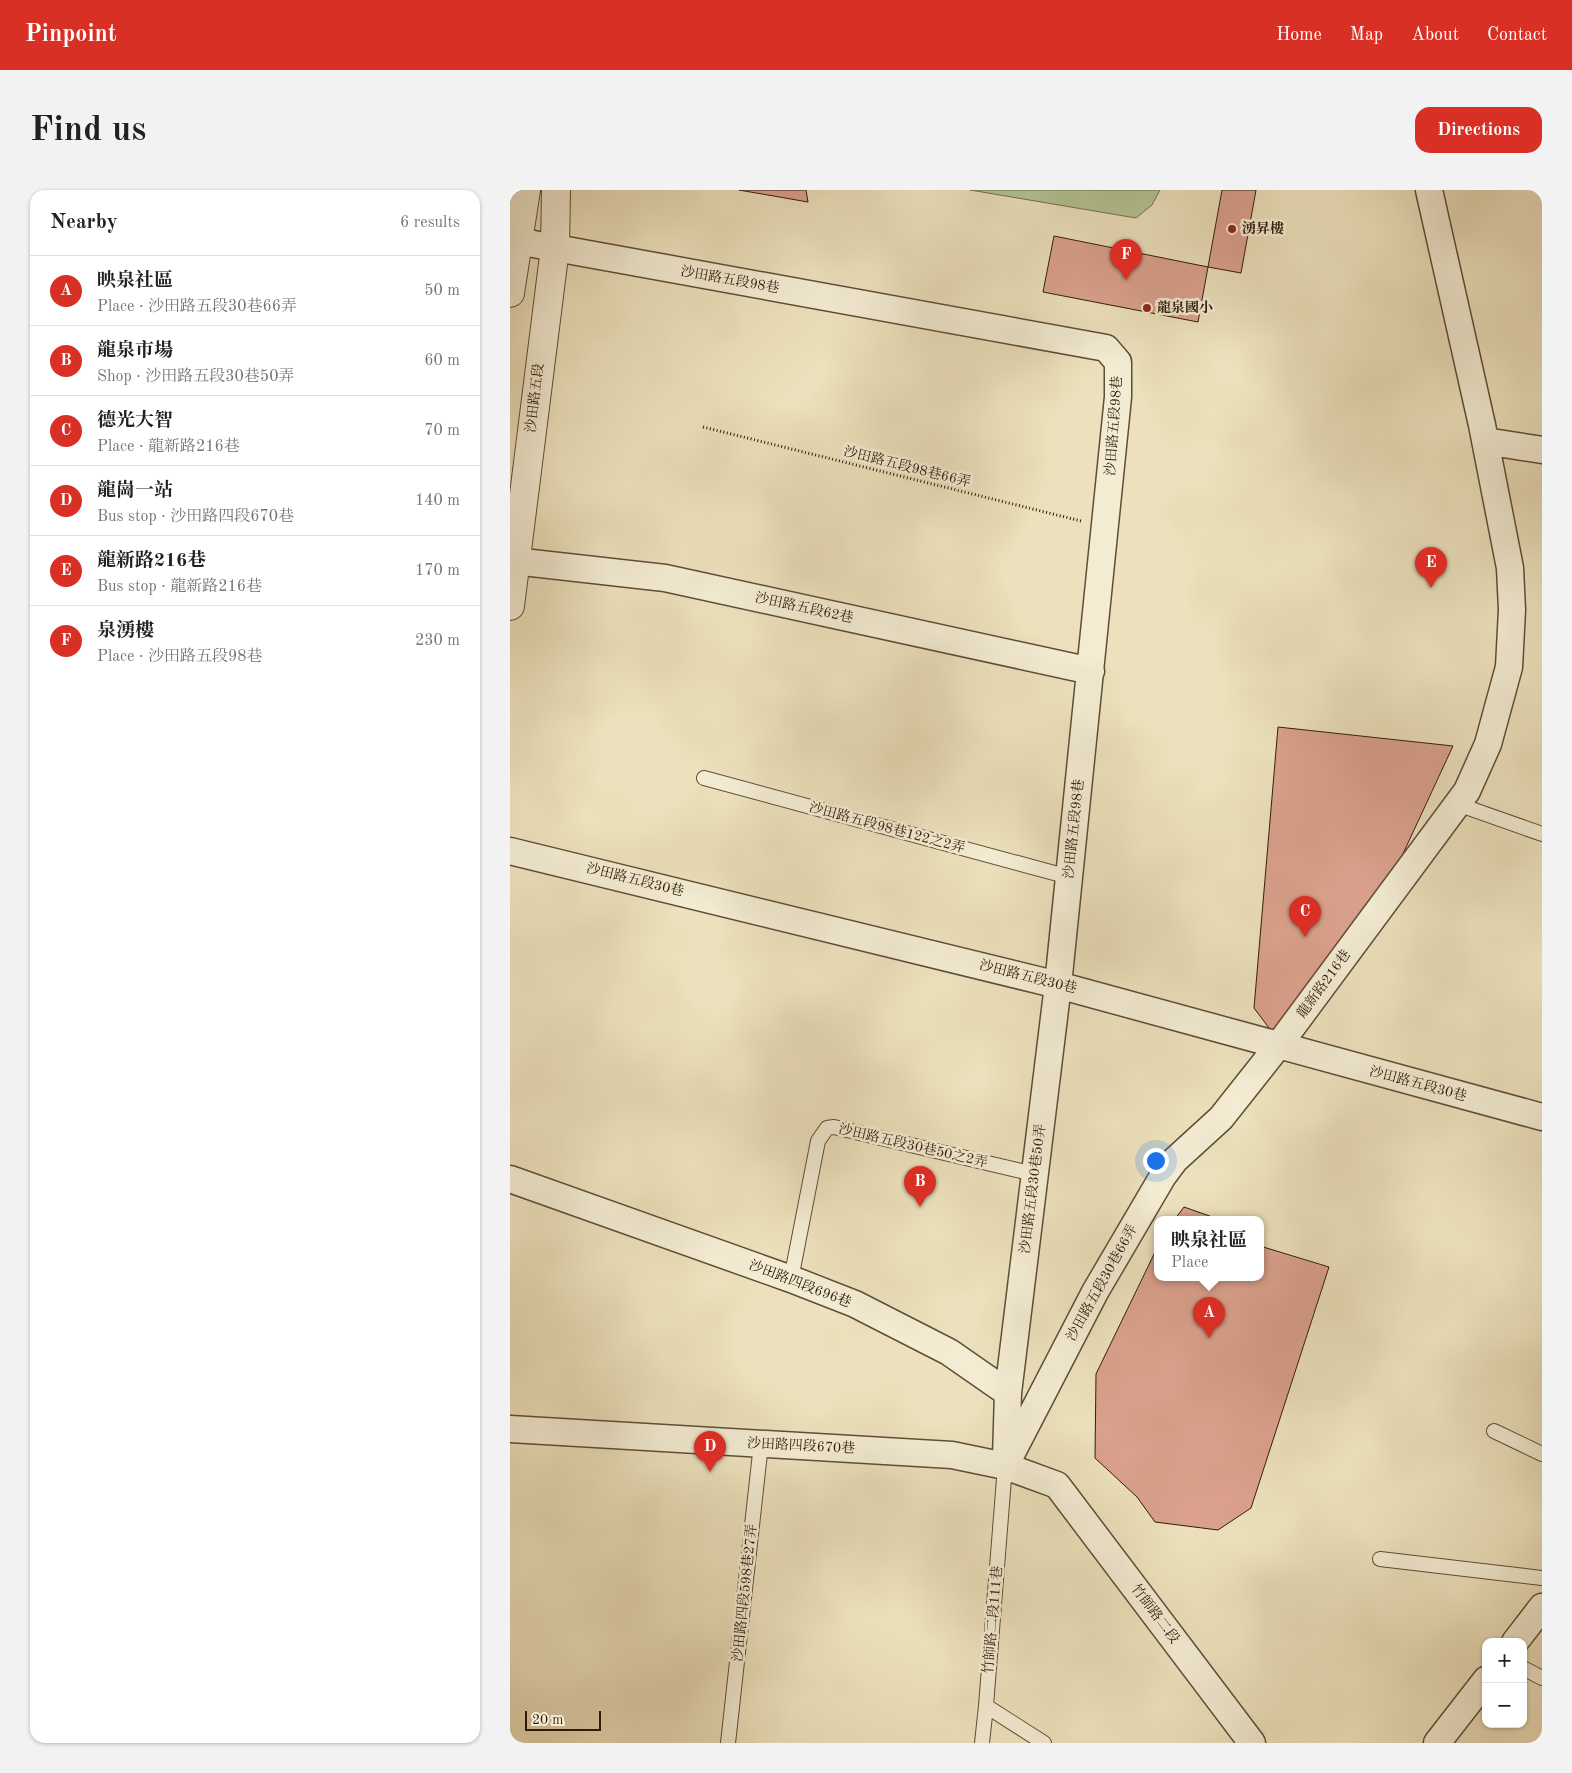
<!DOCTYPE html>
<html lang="en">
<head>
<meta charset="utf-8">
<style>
  body { margin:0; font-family:"Old Standard TT","Noto Serif TC",serif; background:#f2f2f2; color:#202124 }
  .controls { position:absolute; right:15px; bottom:15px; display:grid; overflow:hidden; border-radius:10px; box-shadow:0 1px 4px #0004 }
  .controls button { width:45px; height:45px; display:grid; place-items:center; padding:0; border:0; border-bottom:1px solid #e0e0e0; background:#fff; color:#202124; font:25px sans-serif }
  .scale { position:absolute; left:15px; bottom:12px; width:76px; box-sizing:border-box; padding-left:5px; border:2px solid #311c0b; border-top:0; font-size:14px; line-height:18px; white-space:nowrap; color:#311c0b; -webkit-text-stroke:4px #f3ecd3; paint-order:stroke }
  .you { position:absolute; left:645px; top:970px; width:18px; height:18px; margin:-12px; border:4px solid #fff; border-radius:50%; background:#1a73e8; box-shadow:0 0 0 8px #1a73e833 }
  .badge { display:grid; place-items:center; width:32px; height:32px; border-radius:50%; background:#d93025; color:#fff; font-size:16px; font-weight:700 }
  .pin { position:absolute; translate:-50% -41px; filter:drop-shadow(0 1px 2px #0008) }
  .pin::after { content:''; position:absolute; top:26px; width:18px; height:15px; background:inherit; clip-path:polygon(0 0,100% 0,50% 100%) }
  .popup { position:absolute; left:644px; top:1026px; width:110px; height:65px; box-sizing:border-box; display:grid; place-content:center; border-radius:10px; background:#fff; filter:drop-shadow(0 1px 4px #0005); font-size:16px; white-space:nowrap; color:#757577 }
  .popup b { font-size:19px; color:#202124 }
  .popup::after { content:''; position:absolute; left:50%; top:100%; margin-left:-10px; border:10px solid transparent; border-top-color:#fff }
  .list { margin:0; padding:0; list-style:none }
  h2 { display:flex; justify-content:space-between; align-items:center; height:65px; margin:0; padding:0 20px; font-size:21px }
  h2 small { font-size:16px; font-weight:400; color:#757577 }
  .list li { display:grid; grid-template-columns:32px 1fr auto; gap:15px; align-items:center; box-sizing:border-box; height:70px; padding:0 20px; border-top:1px solid #e0e0e0 }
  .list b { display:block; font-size:19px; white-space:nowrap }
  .list p { margin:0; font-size:16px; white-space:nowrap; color:#757577 }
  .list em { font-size:16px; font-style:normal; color:#757577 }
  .map { position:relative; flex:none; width:1032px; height:1553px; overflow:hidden; border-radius:15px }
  header { display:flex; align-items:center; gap:30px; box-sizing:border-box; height:70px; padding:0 25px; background:#d93025; color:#fff }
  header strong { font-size:24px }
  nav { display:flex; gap:28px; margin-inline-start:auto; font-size:18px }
  .intro { display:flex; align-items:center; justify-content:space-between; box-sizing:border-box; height:120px; padding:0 30px }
  h1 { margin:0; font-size:35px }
  .button { padding:12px 22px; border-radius:15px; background:#d93025; color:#fff; font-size:18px; font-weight:700 }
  main { display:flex; gap:30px; padding:0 30px }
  aside { flex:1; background:#fff; border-radius:15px; box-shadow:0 1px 4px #0004 }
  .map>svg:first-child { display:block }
</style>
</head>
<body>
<header>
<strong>Pinpoint</strong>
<nav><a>Home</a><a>Map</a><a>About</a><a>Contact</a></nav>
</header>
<div class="intro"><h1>Find us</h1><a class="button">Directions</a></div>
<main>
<aside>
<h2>Nearby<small>6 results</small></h2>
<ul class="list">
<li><span class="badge">A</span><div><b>映泉社區</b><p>Place · 沙田路五段30巷66弄</p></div><em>50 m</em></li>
<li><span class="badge">B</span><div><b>龍泉市場</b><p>Shop · 沙田路五段30巷50弄</p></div><em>60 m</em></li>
<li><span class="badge">C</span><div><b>德光大智</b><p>Place · 龍新路216巷</p></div><em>70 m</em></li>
<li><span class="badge">D</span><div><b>龍崗一站</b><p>Bus stop · 沙田路四段670巷</p></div><em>140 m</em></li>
<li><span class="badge">E</span><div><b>龍新路216巷</b><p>Bus stop · 龍新路216巷</p></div><em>170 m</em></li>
<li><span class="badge">F</span><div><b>泉湧樓</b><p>Place · 沙田路五段98巷</p></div><em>230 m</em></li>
</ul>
</aside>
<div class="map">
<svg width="1032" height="1553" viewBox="0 0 1032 1553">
  <rect width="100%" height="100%" fill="#ece1bc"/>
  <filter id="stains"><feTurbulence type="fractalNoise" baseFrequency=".004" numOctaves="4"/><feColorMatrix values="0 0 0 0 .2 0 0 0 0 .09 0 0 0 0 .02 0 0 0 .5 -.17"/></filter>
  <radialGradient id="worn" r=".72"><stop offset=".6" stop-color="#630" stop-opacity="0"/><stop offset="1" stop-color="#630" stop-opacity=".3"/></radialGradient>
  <path fill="#b3c494" stroke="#727050" d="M 460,0 L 650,0 L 642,15 L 626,28 Z"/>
  <path fill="#dba18d" stroke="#311c0b" d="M 229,0 L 296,0 L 298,12 Z
    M 712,0 L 746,0 L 731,83 L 698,77 Z
    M 544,46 L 698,77 L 688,132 L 533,102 Z
    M 768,537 L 943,556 L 885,681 L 776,840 L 762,842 L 744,818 Z
    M 674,1017 L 708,1029 L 665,1029 Z
    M 648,1056 L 648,1087 L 750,1087 L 750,1056 L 819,1077 L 741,1318 L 708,1340 L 645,1332 L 627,1307 L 585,1268 L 586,1184 Z"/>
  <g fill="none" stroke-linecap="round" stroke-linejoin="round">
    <defs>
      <path id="service" d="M 194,588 L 559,687
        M 947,614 L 1032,644
        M 281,1089 L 308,951 L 317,938 L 324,937 L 524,984
        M 984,1241 L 1032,1264
        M 495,1276 L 476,1516 L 534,1553
        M 870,1369 L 1032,1388
        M 1013,1478 L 1032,1488
        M 218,1553 L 251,1254
        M 472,1553 L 476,1516"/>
      <path id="minor" d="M 7,51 L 596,158 L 608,172 L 608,207 L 548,795 L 498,1203
        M 975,251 L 1032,260
        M 4,371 L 155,388 L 581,481
        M 0,661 L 548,795 L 1032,927
        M 0,989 L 281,1089 L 345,1114 L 439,1162 L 498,1203 L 496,1268
        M 0,1239 L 442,1265 L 495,1276 L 547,1295 L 742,1553
        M 495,1276 L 585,1102 L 653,986 L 665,970 L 711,928 L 768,856 L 957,601 L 978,554 L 999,477 L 1002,420 L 1000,378 L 972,235 L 919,0
        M 1005,1452 L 1032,1417
        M 927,1553 L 976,1490"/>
      <path id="tertiary" d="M 0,103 L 16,0
        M 0,416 L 45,58 L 46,0"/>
    </defs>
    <use href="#service" stroke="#604d37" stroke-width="16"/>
    <use href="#minor" stroke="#604d37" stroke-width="29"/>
    <use href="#tertiary" stroke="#604d37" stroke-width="30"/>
    <path stroke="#311c0b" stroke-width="3" stroke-dasharray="1 2.5" stroke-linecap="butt" d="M 193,237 L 571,331"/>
    <use href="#service" stroke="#f3ecd3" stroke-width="14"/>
    <use href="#minor" stroke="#f3ecd3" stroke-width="26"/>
    <use href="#tertiary" stroke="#f3ecd3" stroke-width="28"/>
  </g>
  <g fill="#8f2418" stroke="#f3ecd3" stroke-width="2">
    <circle cx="722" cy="39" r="5"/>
    <circle cx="637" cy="118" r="5"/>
  </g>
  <g text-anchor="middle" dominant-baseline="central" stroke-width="5" stroke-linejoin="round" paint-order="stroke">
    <g font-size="14" font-weight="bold" fill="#311c0b" stroke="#f3ecd3" text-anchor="start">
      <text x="732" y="39">湧昇樓</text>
      <text x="647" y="118">龍泉國小</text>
    </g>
    <g font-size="14" fill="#311c0b" stroke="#f3ecd3">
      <text transform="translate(220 90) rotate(10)">沙田路五段98巷</text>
      <text transform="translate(25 208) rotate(-83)">沙田路五段</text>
      <text transform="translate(604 236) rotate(-86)">沙田路五段98巷</text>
      <text transform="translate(397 277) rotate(14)">沙田路五段98巷66弄</text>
      <text transform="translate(294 418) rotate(12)">沙田路五段62巷</text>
      <text transform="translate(377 638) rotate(15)">沙田路五段98巷122之2弄</text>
      <text transform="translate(564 639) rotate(-84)">沙田路五段98巷</text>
      <text transform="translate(125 690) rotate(14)">沙田路五段30巷</text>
      <text transform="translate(518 787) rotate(14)">沙田路五段30巷</text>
      <text transform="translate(814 794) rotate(-54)">龍新路216巷</text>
      <text transform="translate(908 894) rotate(15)">沙田路五段30巷</text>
      <text transform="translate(403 956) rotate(13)">沙田路五段30巷50之2弄</text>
      <text transform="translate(523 999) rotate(-83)">沙田路五段30巷50弄</text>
      <text transform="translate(592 1093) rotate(-61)">沙田路五段30巷66弄</text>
      <text transform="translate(290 1094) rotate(21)">沙田路四段696巷</text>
      <text transform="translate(291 1256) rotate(3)">沙田路四段670巷</text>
      <text transform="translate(235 1403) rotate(-84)">沙田路四段598巷27弄</text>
      <text transform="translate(645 1424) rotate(53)">竹師路二段</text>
      <text transform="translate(483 1430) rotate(-85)">竹師路二段111巷</text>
    </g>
  </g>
  <rect width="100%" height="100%" filter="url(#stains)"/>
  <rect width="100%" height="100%" fill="url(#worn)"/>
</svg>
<div class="controls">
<button>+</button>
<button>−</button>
</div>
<div class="scale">20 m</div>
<div class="you"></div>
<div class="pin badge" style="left:699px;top:1148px">A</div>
<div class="popup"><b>映泉社區</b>Place</div>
<div class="pin badge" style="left:410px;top:1017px">B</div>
<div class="pin badge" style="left:795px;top:747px">C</div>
<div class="pin badge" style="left:200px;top:1282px">D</div>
<div class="pin badge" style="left:921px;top:398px">E</div>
<div class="pin badge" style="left:616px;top:90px">F</div>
</div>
</main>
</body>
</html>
